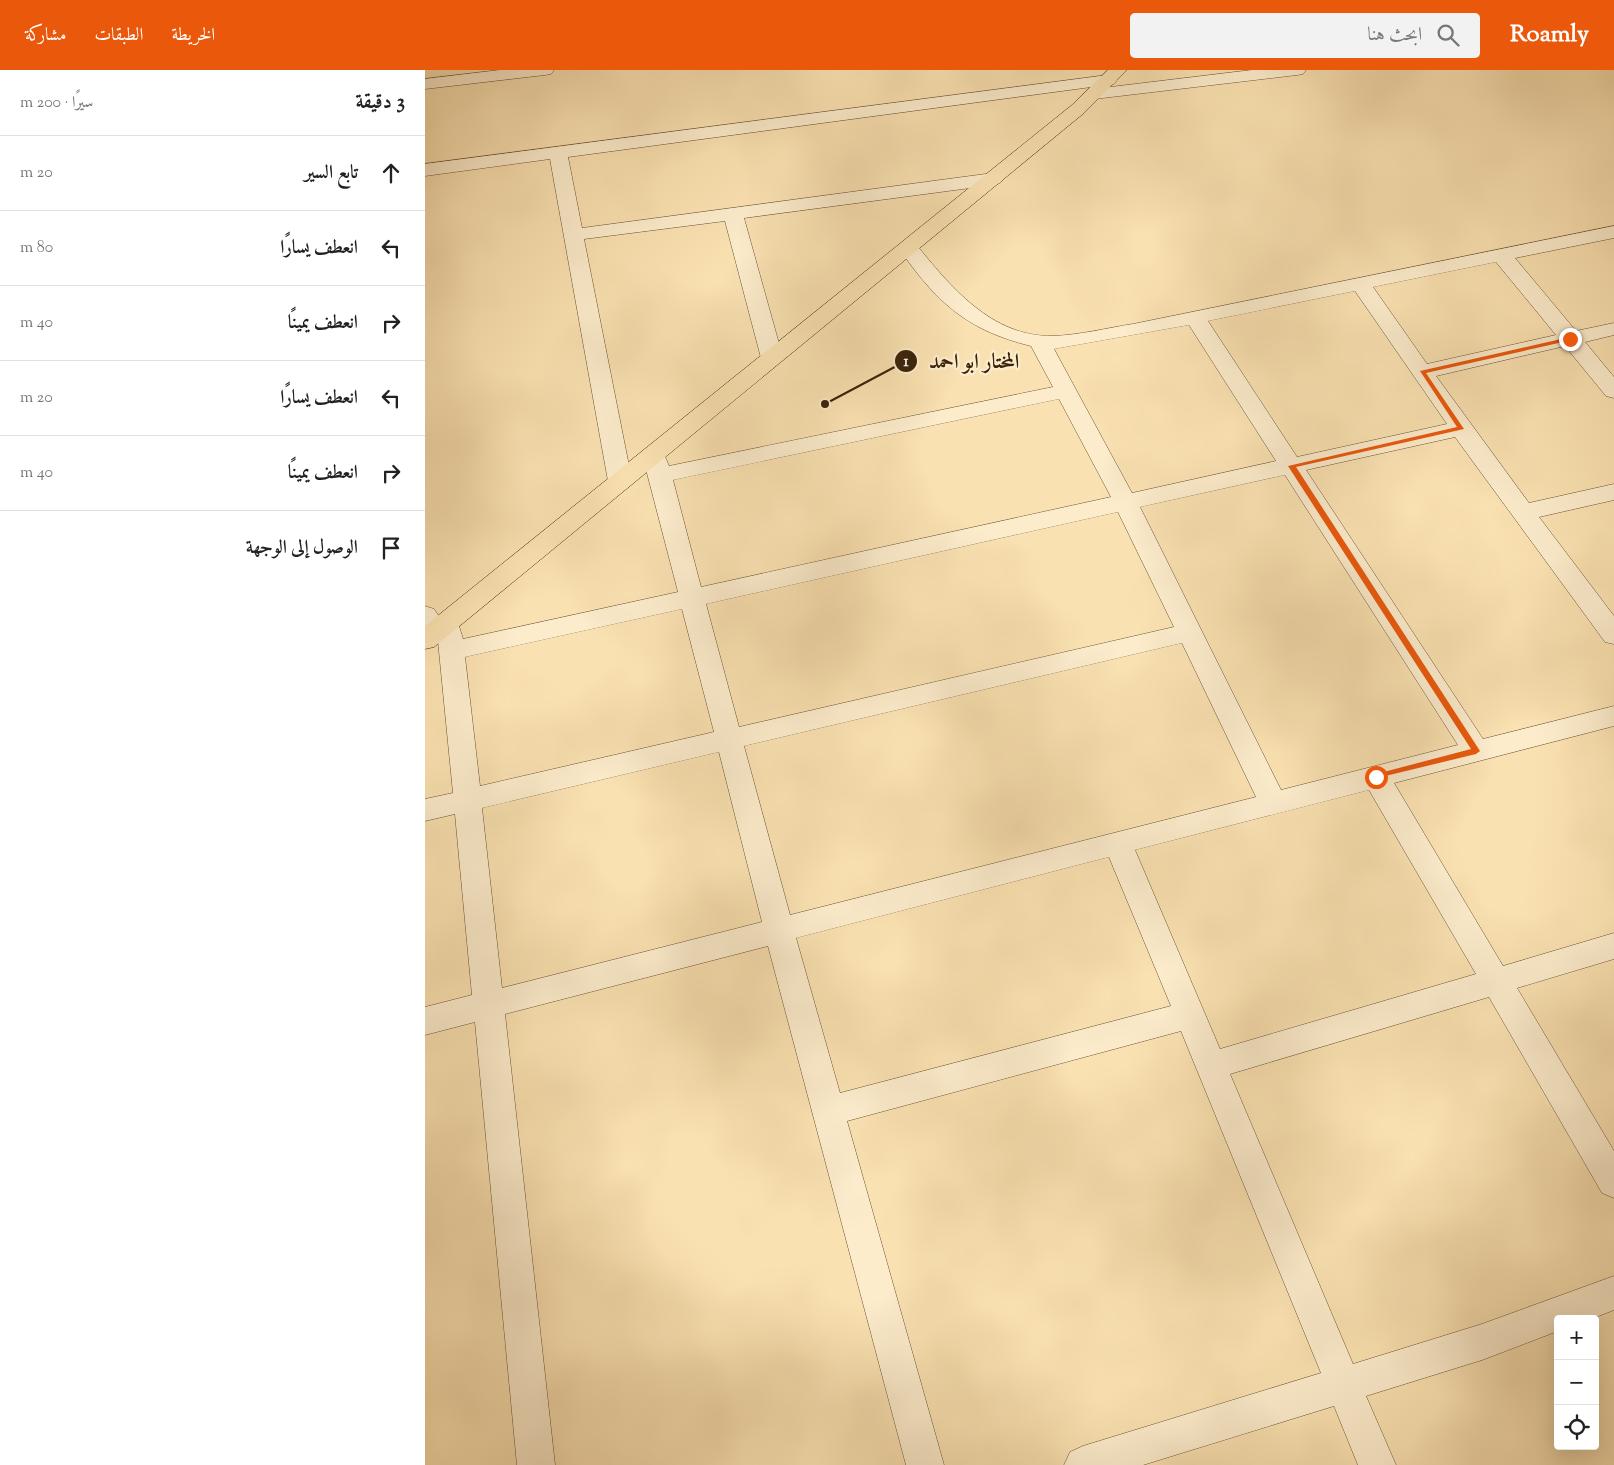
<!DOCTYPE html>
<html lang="ar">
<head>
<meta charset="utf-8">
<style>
  body { margin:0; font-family:"Sorts Mill Goudy",Amiri,serif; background:#f2f2f2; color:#222; direction:rtl }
  .controls { position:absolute; right:15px; bottom:15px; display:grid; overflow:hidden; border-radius:5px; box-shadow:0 5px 20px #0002 }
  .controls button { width:45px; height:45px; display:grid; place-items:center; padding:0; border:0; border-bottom:1px solid #e0e0e0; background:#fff; color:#222; font:25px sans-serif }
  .stop { position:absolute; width:15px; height:15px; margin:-11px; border:4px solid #ea580c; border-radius:50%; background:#fff }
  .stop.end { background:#ea580c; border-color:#fff; box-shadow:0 1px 5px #0008 }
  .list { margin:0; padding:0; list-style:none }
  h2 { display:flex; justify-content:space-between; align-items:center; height:65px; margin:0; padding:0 20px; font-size:21px }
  h2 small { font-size:16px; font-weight:400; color:#767676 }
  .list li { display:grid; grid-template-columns:32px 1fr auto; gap:15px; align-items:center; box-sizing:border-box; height:75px; padding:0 20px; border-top:1px solid #e0e0e0 }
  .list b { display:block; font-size:19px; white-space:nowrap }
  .list em { font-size:16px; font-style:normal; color:#767676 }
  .icon { flex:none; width:28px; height:28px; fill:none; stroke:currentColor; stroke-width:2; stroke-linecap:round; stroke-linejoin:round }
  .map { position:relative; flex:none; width:1189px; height:1395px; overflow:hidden; direction:ltr }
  header { display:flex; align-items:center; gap:30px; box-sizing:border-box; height:70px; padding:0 25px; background:#ea580c; color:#fff }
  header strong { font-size:24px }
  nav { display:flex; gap:28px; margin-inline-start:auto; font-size:18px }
  .search { width:350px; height:45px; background:#f2f2f2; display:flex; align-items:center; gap:12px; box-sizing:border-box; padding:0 18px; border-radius:5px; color:#767676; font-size:19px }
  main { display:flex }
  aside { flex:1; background:#fff }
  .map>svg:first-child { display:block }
</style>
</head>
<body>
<header>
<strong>Roamly</strong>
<div class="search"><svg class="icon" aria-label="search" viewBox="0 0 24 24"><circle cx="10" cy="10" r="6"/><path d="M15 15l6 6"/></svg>ابحث هنا</div>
<nav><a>الخريطة</a><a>الطبقات</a><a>مشاركة</a></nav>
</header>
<main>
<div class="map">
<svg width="1189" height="1395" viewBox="0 0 1189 1395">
  <rect width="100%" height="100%" fill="#fae1b1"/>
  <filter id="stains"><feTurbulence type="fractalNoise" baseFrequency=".004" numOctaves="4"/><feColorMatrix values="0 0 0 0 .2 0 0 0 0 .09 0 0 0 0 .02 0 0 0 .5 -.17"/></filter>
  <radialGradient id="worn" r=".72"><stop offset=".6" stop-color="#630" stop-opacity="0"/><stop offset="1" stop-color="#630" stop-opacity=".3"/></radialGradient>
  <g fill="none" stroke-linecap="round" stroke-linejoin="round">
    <defs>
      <path id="minor" d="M 75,0 L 129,0 L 126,4 L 120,5 L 0,19 L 0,9 Z
        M 827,0 L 881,0 L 878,4 L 872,5 L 669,29 L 663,28 L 660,24 L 663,20 L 669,19 Z
        M 683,5 L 689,6 L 692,10 L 689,14 L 143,87 L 157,158 L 568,103 L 575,105 L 578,109 L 575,113 L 568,115 L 319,148 L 358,288 L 355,293 L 347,295 L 339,293 L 336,288 L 300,151 L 159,169 L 207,411 L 203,416 L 195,419 L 187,416 L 183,411 L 125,89 L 0,106 L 0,94 Z
        M 1189,156 L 1189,168 L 1090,188 L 1151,261 L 1189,253 L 1189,265 L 1160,272 L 1189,307 L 1189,328 L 1181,326 L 1140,276 L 1011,306 L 1104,433 L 1189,414 L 1189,430 L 1114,447 L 1189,546 L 1189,574 L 1180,572 L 1030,367 L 881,400 L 1058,669 L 1189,636 L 1189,656 L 969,713 L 1078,896 L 1189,863 L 1189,889 L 1092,918 L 1189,1081 L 1189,1128 L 1177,1123 L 1064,927 L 805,1004 L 928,1294 L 1057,1254 L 1189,1206 L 1189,1240 L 1166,1249 L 1133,1249 L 1133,1261 L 1057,1290 L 941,1326 L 971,1395 L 933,1395 L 909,1336 L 718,1395 L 639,1395 L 645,1382 L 658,1376 L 896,1303 L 756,961 L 422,1051 L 519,1395 L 481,1395 L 343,876 L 80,944 L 130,1395 L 92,1395 L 50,952 L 0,965 L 0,937 L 47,925 L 30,744 L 0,751 L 0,729 L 28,723 L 13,571 L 10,576 L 0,578 L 0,536 L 9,539 L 13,545 L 13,561 L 16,556 L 25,554 L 34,556 L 38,569 L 253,522 L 217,384 L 221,379 L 229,376 L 237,379 L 244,396 L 628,317 L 606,276 C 541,260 511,232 473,177 L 476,173 L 483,171 L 490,173 C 525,216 566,267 628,266 C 655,265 682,258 708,254 ZM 1071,192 L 1131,265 L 1002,294 L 948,217 ZM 930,221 L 1022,354 L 872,387 L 783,251 ZM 764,255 L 851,391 L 707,423 L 629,279 ZM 634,329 L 686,427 L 276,517 L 248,410 ZM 860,405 L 1033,675 L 856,720 L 715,437 ZM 693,442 L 749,557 L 314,657 L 281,534 ZM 257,539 L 289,662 L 55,716 L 40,587 ZM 757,573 L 831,727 L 365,845 L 319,676 ZM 294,682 L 337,852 L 77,918 L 57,738 ZM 944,720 L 1051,904 L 795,979 L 710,780 ZM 684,787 L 746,936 L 415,1023 L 371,868 Z"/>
      <path id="major" d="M 683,0 L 702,0 L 659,43 L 9,577 L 0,579 L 0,556 L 647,35 Z"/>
    </defs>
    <use href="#minor" stroke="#695234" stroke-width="1"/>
    <use href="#major" stroke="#39230a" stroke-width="1"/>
    <use href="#minor" fill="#fceccc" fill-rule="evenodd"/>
    <use href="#major" fill="#fae1b1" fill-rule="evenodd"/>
  </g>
  <path fill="#ea580c" d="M 1145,267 L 1147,270 L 1001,303 L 1039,359 L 871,397 L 1055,681 L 1051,684 L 948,709 L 947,707 L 951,704 L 1046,679 L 863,396 L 1032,357 L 995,301 Z"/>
  <path fill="none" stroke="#39230a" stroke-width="2" d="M400 334L481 291"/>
  <g fill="#39230a" stroke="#fceccc" stroke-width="2">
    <circle cx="400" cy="334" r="5"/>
    <circle cx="481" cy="291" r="12"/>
  </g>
  <g font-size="15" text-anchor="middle" font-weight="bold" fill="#fff">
    <text x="481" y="296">1</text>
  </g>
  <g font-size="21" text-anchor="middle" font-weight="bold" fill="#39230a" stroke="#fceccc" stroke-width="4.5" stroke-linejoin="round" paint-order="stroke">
    <text x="549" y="298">المختار ابو احمد</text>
  </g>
  <rect width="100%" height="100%" filter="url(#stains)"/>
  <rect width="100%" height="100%" fill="url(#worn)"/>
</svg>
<div class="controls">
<button>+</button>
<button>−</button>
<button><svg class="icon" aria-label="locate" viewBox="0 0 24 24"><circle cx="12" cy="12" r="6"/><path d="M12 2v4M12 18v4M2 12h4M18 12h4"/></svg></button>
</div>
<div class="stop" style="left:951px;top:707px"></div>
<div class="stop end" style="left:1145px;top:269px"></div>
</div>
<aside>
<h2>3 دقيقة<small>سيرًا · 200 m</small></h2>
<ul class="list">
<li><svg class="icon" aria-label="ahead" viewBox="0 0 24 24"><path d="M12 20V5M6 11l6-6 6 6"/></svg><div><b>تابع السير</b></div><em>20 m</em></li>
<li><svg class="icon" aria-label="left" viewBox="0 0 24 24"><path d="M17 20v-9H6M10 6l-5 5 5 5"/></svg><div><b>انعطف يسارًا</b></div><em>80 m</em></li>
<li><svg class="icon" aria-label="right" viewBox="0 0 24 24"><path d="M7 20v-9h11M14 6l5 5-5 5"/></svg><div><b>انعطف يمينًا</b></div><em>40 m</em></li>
<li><svg class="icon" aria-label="left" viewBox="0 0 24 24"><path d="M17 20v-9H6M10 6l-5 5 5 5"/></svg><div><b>انعطف يسارًا</b></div><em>20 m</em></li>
<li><svg class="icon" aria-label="right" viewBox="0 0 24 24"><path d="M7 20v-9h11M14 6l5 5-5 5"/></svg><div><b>انعطف يمينًا</b></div><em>40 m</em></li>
<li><svg class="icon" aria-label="arrive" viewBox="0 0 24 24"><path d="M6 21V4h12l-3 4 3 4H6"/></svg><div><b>الوصول إلى الوجهة</b></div></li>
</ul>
</aside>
</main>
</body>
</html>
